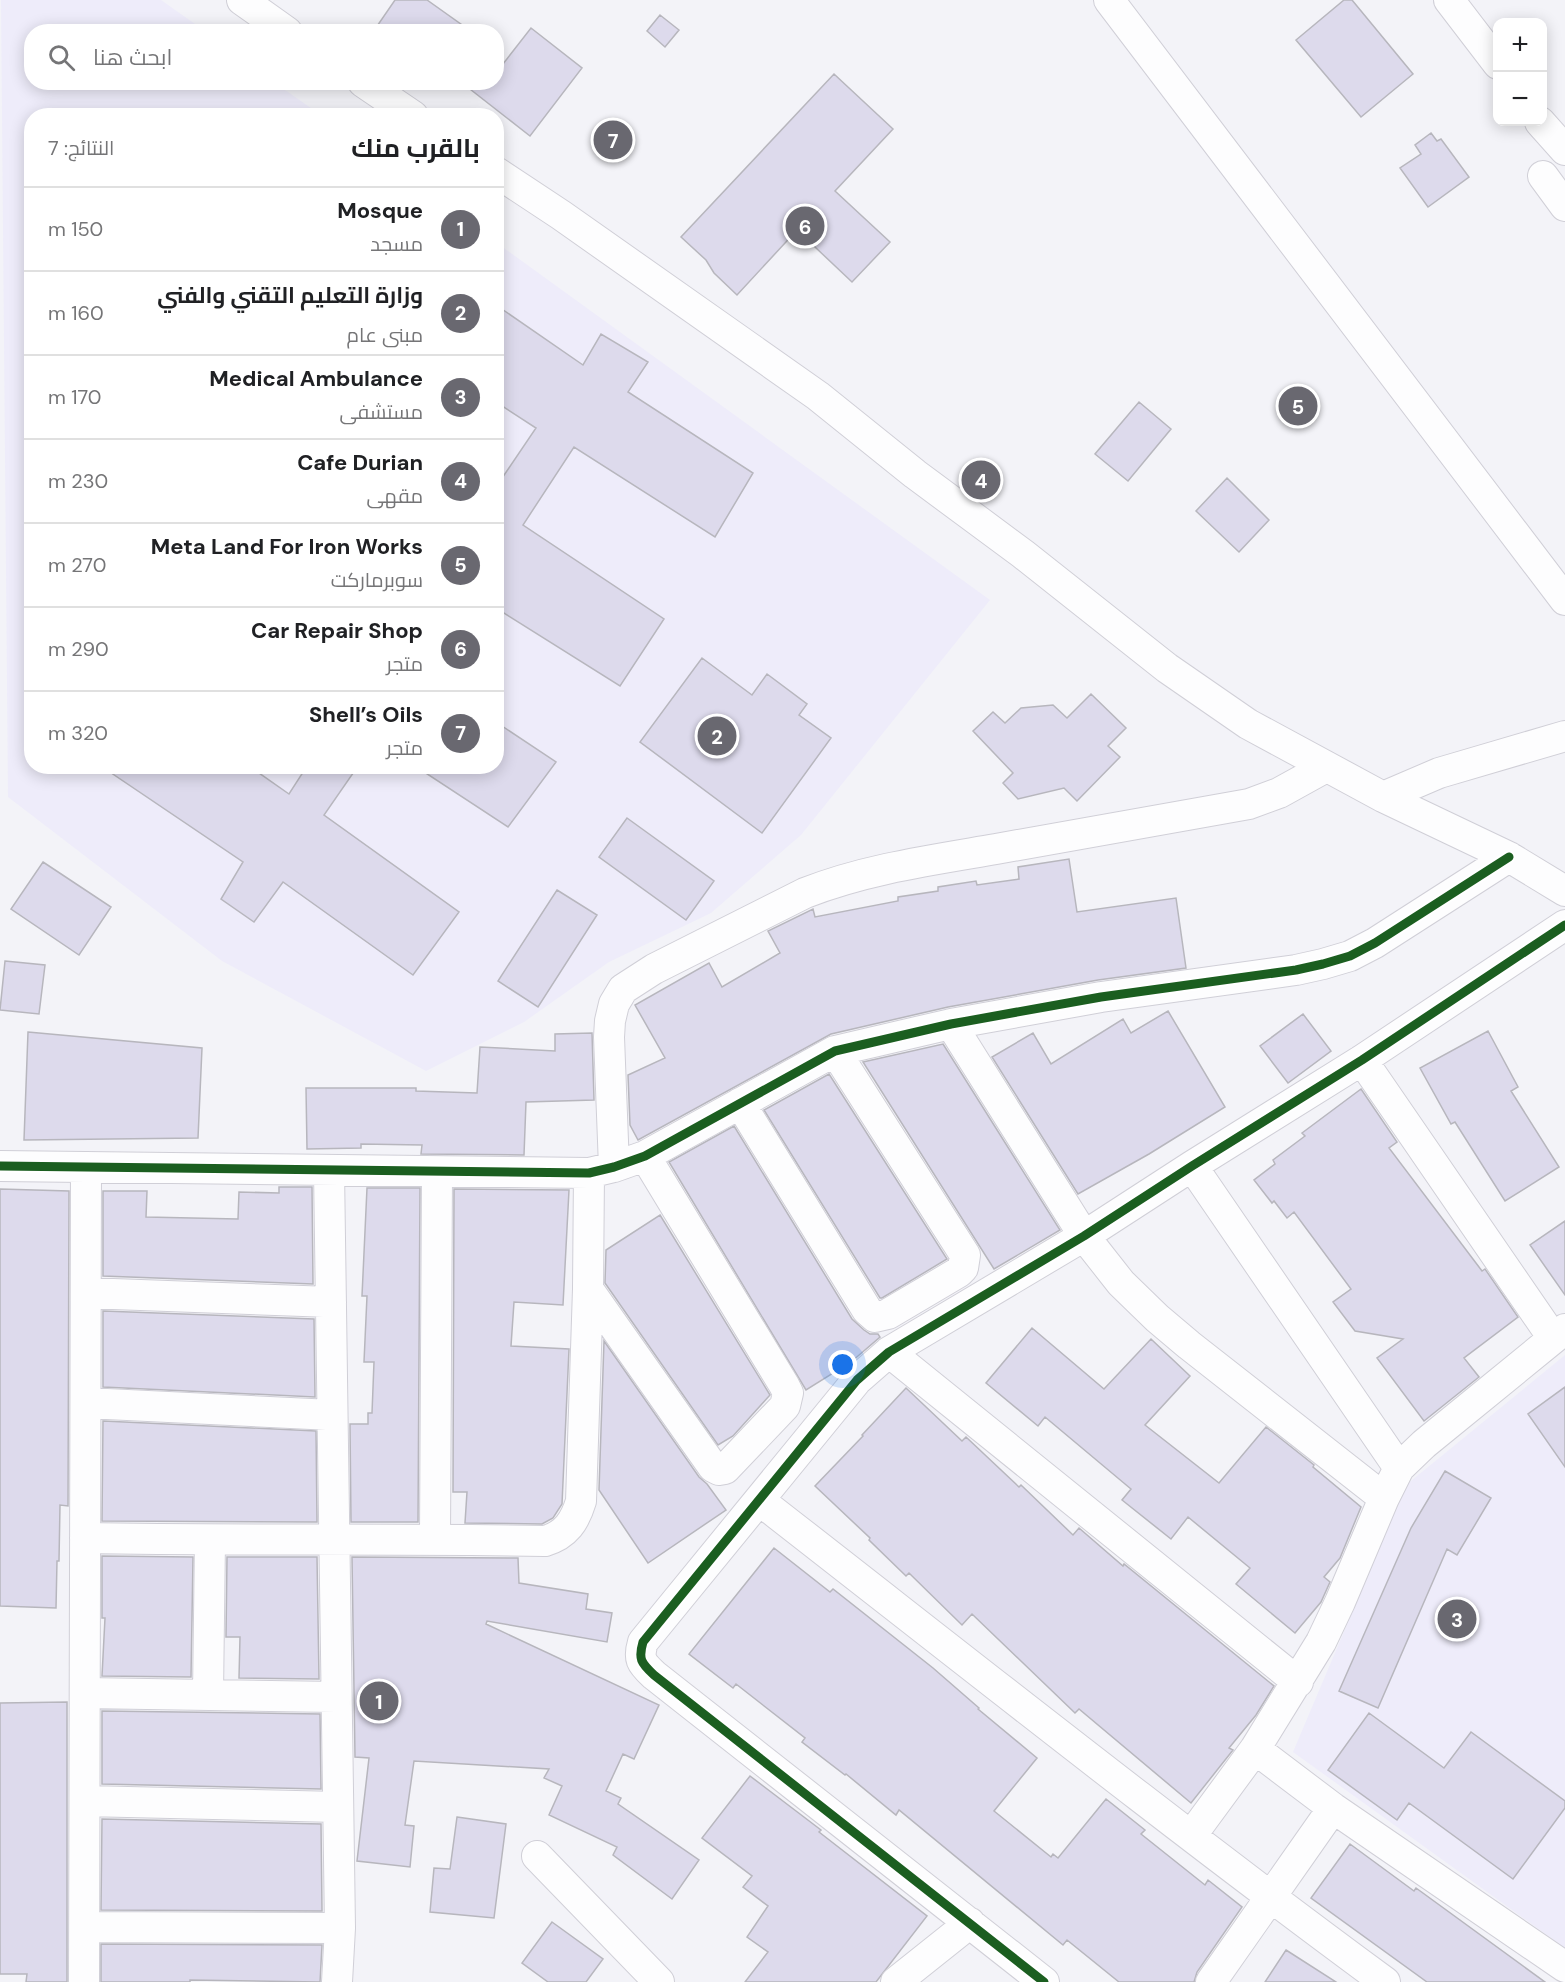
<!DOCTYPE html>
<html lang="ar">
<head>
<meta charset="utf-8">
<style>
  body { margin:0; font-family:"DM Sans",Cairo,sans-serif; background:#f6f6f6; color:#202124; direction:rtl }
  .controls { position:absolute; right:18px; top:18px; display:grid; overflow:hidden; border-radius:12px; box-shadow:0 3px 15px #0003 }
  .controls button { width:54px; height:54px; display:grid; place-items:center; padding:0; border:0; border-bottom:2px solid #e0e0e0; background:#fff; color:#202124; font:30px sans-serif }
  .you { position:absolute; left:843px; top:1365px; width:21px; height:21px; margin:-15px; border:4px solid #fff; border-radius:50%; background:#1a73e8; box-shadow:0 0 0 9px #1a73e833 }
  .badge { display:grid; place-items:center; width:39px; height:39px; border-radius:50%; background:#696870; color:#fff; font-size:20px; font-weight:700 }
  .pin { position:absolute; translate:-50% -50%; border:3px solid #fff; box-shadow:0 2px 6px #0006 }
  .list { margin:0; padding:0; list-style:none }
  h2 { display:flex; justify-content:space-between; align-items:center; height:78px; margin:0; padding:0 24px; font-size:26px }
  h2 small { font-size:20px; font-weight:400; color:#757577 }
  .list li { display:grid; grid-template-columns:39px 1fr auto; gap:18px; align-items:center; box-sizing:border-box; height:84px; padding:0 24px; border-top:2px solid #e0e0e0 }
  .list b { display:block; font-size:22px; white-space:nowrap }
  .list p { margin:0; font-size:20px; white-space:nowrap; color:#757577 }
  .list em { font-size:20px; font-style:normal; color:#757577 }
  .icon { flex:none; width:33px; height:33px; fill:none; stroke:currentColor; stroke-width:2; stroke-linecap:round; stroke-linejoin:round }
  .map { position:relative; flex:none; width:1565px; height:1982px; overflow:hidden; direction:ltr }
  .search { position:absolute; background:#fff; box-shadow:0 3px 15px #0003; left:24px; top:24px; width:480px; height:66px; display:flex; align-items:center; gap:15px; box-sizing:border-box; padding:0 21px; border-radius:24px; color:#757577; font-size:22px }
  .panel { position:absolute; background:#fff; box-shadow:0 3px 15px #0003; left:24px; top:108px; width:480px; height:666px; border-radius:24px; direction:rtl }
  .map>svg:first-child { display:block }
</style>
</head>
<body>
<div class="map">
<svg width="1565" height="1982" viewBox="0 0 1565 1982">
  <rect width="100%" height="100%" fill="#f3f3f8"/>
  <path fill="#eeecfa" d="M 1,0 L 161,0 L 205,31 L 32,32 L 32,82 L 275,83 L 321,115 L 32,116 L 32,766 L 496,766 L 497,243 L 990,600 L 801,835 L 711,913 L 609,962 L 524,1022 L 426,1071 L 222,961 L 8,797 Z
    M 1565,1355 L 1565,1948 L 1293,1752 L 1406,1485 Z"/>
  <path fill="#dddaec" stroke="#b7b6bd" stroke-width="1.5" d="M 395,0 L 427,0 L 472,32 L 373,32 Z
    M 1344,0 L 1352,0 L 1413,74 L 1361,117 L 1296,40 Z
    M 660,15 L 679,30 L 665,47 L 647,31 Z
    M 531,28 L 582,68 L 530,136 L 461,82 L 496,82 L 496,73 Z
    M 834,74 L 893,129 L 835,191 L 890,242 L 852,282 L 797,230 L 737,295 L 714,273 L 706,260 L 681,237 Z
    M 1431,133 L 1437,141 L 1441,139 L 1469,177 L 1428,207 L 1400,168 L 1421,154 L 1415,145 Z
    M 496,305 L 583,365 L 601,334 L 648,362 L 628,392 L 753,473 L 715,537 L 574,447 L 523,525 L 664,619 L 620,686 L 496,608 L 496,487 L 536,428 L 496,402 Z
    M 1139,402 L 1171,429 L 1128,481 L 1095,454 Z
    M 1227,478 L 1269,520 L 1239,552 L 1196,511 Z
    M 702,658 L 752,695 L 767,674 L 807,704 L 799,715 L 831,738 L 762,833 L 640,742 Z
    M 1091,694 L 1126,728 L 1108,746 L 1120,757 L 1077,801 L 1064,788 L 1018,799 L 1003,783 L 1013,773 L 973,731 L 993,712 L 1005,723 L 1021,708 L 1053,705 L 1067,718 Z
    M 496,722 L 556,762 L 508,827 L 415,766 L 496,766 Z
    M 101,766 L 249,766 L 289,794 L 307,766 L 358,766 L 324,815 L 459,912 L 413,975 L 283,882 L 254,922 L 221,899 L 243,862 Z
    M 627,818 L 714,881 L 686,920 L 599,857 Z
    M 1069,859 L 1077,912 L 1176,898 L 1186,968 L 1098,980 L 948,1007 L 831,1034 L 638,1140 L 630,1125 L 628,1075 L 665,1058 L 635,1005 L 709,963 L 722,987 L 780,953 L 768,931 L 813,909 L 815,917 L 898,901 L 898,897 L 938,891 L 938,887 L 976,881 L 977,885 L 1019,879 L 1018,867 Z
    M 43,862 L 111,907 L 79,955 L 11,909 Z
    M 557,890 L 597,915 L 538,1007 L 498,981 Z
    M 5,961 L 45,965 L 39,1014 L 0,1010 Z
    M 1168,1011 L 1225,1107 L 1149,1154 L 1078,1194 L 992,1057 L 1033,1033 L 1051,1064 L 1123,1019 L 1131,1033 Z
    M 1303,1014 L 1331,1051 L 1288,1083 L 1260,1046 Z
    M 1488,1031 L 1518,1087 L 1511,1091 L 1559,1167 L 1505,1201 L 1455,1122 L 1451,1124 L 1420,1068 Z
    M 28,1032 L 202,1048 L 198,1138 L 24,1140 Z
    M 592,1033 L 594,1100 L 526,1102 L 524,1155 L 421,1154 L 422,1145 L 361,1144 L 361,1148 L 307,1149 L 306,1088 L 416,1088 L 416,1091 L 477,1093 L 480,1047 L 555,1051 L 555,1034 Z
    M 943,1044 L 1060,1230 L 994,1269 L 863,1062 Z
    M 829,1074 L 947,1259 L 882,1298 L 880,1298 L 764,1110 Z
    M 1361,1089 L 1397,1142 L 1389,1148 L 1482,1271 L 1485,1269 L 1518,1317 L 1464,1358 L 1479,1377 L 1424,1421 L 1377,1358 L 1403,1339 L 1355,1331 L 1333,1302 L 1351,1289 L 1294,1212 L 1287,1218 L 1274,1201 L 1272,1203 L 1254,1180 L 1275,1164 L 1273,1160 L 1305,1136 L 1302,1133 Z
    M 734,1126 L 852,1319 L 864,1330 L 870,1334 L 878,1334 L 880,1337 L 851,1362 L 806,1390 L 669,1162 Z
    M 279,1187 L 312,1187 L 313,1284 L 103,1276 L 103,1191 L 147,1191 L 146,1217 L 238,1219 L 239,1192 L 279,1193 Z
    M 367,1188 L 420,1188 L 418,1522 L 351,1522 L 350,1424 L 368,1424 L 368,1413 L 372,1413 L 374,1362 L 364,1362 L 367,1296 L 362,1296 Z
    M 0,1189 L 69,1191 L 68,1506 L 60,1505 L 59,1561 L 57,1561 L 56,1608 L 0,1606 Z
    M 454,1189 L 569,1190 L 563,1305 L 514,1302 L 511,1346 L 569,1349 L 562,1504 L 553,1518 L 542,1524 L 465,1523 L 467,1492 L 453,1492 Z
    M 660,1215 L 770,1395 L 733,1436 L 718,1445 L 605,1283 L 606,1250 Z
    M 1565,1221 L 1565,1295 L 1530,1245 Z
    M 103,1311 L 314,1319 L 315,1397 L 103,1387 Z
    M 1032,1328 L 1104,1389 L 1151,1339 L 1190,1376 L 1145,1425 L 1219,1483 L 1266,1427 L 1314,1465 L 1313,1467 L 1361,1507 L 1340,1558 L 1324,1577 L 1330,1582 L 1321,1602 L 1295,1633 L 1236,1584 L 1250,1568 L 1188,1517 L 1171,1539 L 1122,1500 L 1131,1489 L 1045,1417 L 1038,1426 L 986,1383 Z
    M 604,1341 L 699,1477 L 707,1484 L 726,1510 L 648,1563 L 599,1490 Z
    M 1565,1387 L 1565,1467 L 1528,1414 Z
    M 906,1388 L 962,1441 L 966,1437 L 1019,1487 L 1021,1485 L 1073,1535 L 1079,1528 L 1123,1566 L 1124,1564 L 1274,1686 L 1256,1715 L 1229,1748 L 1233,1750 L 1191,1803 L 1079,1709 L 1075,1713 L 972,1614 L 962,1625 L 909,1573 L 906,1576 L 869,1540 L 870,1538 L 815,1486 L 863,1436 L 862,1435 Z
    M 103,1421 L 316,1431 L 317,1522 L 102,1521 Z
    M 1445,1471 L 1491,1498 L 1457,1555 L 1447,1549 L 1378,1708 L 1339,1691 L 1411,1528 Z
    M 774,1548 L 830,1592 L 833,1589 L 933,1668 L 979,1708 L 978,1709 L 1037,1758 L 994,1811 L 1051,1857 L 1053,1854 L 1058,1858 L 1106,1799 L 1145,1830 L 1141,1834 L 1205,1885 L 1208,1880 L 1242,1907 L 1197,1972 L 1194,1982 L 1119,1982 L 1067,1940 L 1063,1945 L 899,1810 L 896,1815 L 846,1774 L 845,1775 L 802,1742 L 805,1738 L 736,1684 L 733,1688 L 689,1654 Z
    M 102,1556 L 193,1557 L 191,1677 L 102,1676 L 105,1618 L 102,1618 Z
    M 227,1557 L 317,1557 L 319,1679 L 239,1678 L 240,1637 L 226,1637 Z
    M 352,1557 L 518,1558 L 519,1583 L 588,1594 L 586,1609 L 612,1613 L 607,1642 L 487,1621 L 486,1624 L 659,1705 L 634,1759 L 623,1754 L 606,1791 L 621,1798 L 618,1804 L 699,1860 L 672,1899 L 613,1855 L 617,1847 L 549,1815 L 562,1786 L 544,1778 L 549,1769 L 414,1761 L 405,1825 L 414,1826 L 410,1867 L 357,1861 L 369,1758 L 355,1757 Z
    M 67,1702 L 67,1982 L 26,1982 L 27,1974 L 0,1974 L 0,1703 Z
    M 102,1711 L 320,1714 L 321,1789 L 102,1784 Z
    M 1369,1713 L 1444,1768 L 1471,1732 L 1565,1801 L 1565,1808 L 1513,1879 L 1409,1803 L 1397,1820 L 1328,1770 Z
    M 750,1776 L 821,1830 L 819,1832 L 927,1916 L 876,1982 L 745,1982 L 768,1952 L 747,1937 L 768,1906 L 743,1887 L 752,1876 L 702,1838 Z
    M 457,1817 L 506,1824 L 494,1918 L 430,1912 L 434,1868 L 450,1869 Z
    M 102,1819 L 321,1824 L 322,1911 L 101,1910 Z
    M 1350,1844 L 1414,1891 L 1416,1888 L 1545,1982 L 1427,1982 L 1311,1898 Z
    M 552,1922 L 603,1959 L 586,1982 L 548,1982 L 522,1963 Z
    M 101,1944 L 322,1945 L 320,1982 L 190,1980 L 190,1982 L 101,1982 Z
    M 1286,1950 L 1336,1982 L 1265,1982 Z"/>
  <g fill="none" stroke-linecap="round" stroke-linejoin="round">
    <defs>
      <path id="minor" d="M 242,0 L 287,32
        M 1109,0 L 1565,600
        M 1449,0 L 1498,64
        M 363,82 L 413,116
        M 1540,122 L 1565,150
        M 496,172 L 561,215 L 818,396 L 915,474 L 1023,554 L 1167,668 L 1248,724 L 1383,797 L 1509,857 L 1565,891
        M 1543,176 L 1565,206
        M 1383,797 L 1439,773 L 1565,736
        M 951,1024 L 1084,1236 L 1121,1283 L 1157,1318 L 1189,1345 L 1384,1498
        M 1362,1060 L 1553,1338
        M 740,1103 L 867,1310 L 875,1317 L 888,1314 L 959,1272 L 963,1268 L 965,1255 L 835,1051
        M 0,1166 L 589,1173 L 614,1167 L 645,1156 L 835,1051 L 951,1024 L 1101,997 L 1296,970 L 1323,964 L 1350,956 L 1375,943 L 1509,857
        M 1192,1166 L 1399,1468
        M 614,1167 L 609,1037 L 610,1021 L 614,1004 L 623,989 L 654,969 L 805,893 C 866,869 932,860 996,849 C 1080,834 1164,819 1249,804 L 1279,793 L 1326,767
        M 329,1170 L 340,1928 L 337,1982
        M 588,1289 L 713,1467 L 719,1470 L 725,1469 L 785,1406 L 788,1393 L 784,1385 L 645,1156
        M 86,1293 L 331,1302
        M 889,1352 L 1298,1682
        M 86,1403 L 332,1415
        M 759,1500 C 967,1662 1173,1826 1385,1982
        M 85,1538 C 239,1541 392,1538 545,1541 C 566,1535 575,1521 581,1501 L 588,1289 L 589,1173
        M 435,1539 L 437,1172
        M 85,1693 L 336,1697
        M 208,1694 L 210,1540
        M 1255,1749 L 1333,1808 L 1565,1967
        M 85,1801 L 338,1807
        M 1191,1836 L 1255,1749 L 1321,1642 L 1340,1602 L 1384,1498 L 1399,1468 L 1424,1444 L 1565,1329
        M 537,1856 L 659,1982
        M 85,1927 L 340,1928
        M 84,1982 L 86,1167
        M 896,1982 L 970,1923
        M 1044,1982 L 654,1675 C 641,1663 638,1659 643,1642 L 857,1380 L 889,1352 L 1084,1236 L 1192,1166 L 1362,1060 L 1565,925
        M 1211,1982 L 1333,1808"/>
    </defs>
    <use href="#minor" stroke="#d0cfd7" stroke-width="32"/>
    <use href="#minor" stroke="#fdfdfe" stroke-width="30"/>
    <defs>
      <path id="cycleway" d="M 0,1166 L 589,1173 L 614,1167 L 645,1156 L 835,1051 L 951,1024 L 1101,997 L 1296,970 L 1323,964 L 1350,956 L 1375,943 L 1509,857
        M 1044,1982 L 654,1675 C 641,1663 638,1659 643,1642 L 857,1380 L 889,1352 L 1084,1236 L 1192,1166 L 1362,1060 L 1565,925"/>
    </defs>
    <use href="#cycleway" stroke="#fff" stroke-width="13"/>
    <use href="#cycleway" stroke="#1b5e20" stroke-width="9"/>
  </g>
</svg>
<div class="controls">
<button>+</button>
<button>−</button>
</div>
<div class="you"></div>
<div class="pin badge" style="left:379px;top:1701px">1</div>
<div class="pin badge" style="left:717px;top:736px">2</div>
<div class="pin badge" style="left:1457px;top:1619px">3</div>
<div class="pin badge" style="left:981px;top:480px">4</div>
<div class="pin badge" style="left:1298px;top:406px">5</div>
<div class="pin badge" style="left:805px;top:226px">6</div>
<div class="pin badge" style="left:613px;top:140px">7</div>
<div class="search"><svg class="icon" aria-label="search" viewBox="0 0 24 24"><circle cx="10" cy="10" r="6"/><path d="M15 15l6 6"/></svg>ابحث هنا</div>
<section class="panel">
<h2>بالقرب منك<small>النتائج: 7</small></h2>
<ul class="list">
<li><span class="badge">1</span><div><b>Mosque</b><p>مسجد</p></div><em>150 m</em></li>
<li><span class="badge">2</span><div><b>وزارة التعليم التقني والفني</b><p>مبنى عام</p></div><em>160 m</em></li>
<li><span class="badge">3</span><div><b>Medical Ambulance</b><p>مستشفى</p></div><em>170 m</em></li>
<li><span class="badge">4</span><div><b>Cafe Durian</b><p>مقهى</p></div><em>230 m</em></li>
<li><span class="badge">5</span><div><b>Meta Land For Iron Works</b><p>سوبرماركت</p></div><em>270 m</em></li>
<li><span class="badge">6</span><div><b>Car Repair Shop</b><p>متجر</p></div><em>290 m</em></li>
<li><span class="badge">7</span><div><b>Shell’s Oils</b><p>متجر</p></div><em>320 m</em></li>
</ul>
</section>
</div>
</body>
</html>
